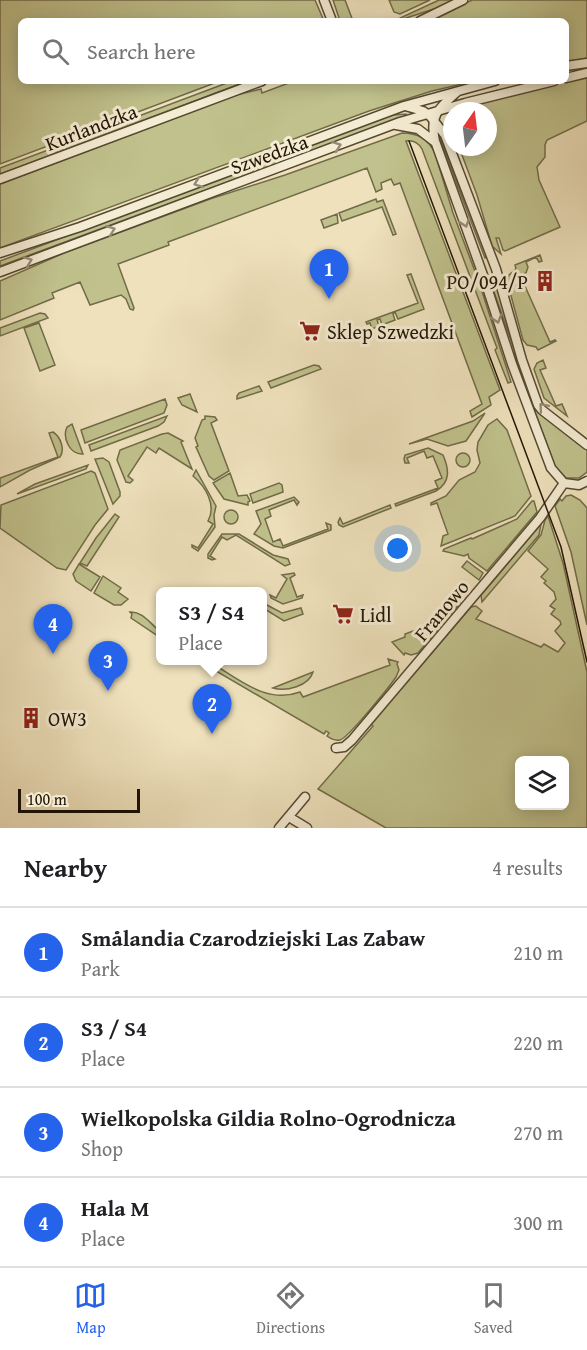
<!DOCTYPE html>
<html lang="en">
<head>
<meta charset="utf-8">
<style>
  body { margin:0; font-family:"Gentium Book Plus",serif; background:#f6f6f6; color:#202124 }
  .controls { position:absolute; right:18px; bottom:18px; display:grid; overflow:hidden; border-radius:9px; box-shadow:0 3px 15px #0003 }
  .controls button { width:54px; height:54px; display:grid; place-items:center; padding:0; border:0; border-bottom:2px solid #e0e0e0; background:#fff; color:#202124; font:30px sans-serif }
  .compass { position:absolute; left:443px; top:102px; width:54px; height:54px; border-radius:50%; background:#fff; box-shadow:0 3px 15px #0003; rotate:14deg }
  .scale { position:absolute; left:18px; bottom:15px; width:122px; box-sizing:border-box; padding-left:6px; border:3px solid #221504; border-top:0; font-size:16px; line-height:21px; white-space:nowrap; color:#221504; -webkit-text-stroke:4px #f4ecd3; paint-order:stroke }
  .you { position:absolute; left:398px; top:549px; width:21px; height:21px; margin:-15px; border:4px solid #fff; border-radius:50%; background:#1a73e8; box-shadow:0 0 0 9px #1a73e833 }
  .badge { display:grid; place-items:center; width:39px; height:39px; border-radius:50%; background:#2563eb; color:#fff; font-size:20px; font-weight:700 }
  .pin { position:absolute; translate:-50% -50px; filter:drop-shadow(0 2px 3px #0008) }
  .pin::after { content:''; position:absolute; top:32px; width:21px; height:18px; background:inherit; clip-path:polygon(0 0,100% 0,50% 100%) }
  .popup { position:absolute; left:156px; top:587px; width:111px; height:78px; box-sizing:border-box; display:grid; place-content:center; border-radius:9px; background:#fff; filter:drop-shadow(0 2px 4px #0005); font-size:20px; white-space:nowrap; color:#757577 }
  .popup b { font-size:22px; color:#202124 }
  .popup::after { content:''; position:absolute; left:50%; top:100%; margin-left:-12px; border:12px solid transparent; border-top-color:#fff }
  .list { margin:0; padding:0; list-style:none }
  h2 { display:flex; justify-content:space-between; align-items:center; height:78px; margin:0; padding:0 24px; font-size:26px }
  h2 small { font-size:20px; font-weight:400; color:#757577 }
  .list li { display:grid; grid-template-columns:39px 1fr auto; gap:18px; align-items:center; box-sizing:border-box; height:90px; padding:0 24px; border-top:2px solid #e0e0e0 }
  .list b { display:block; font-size:22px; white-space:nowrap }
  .list p { margin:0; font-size:20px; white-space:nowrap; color:#757577 }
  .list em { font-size:20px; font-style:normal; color:#757577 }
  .icon { flex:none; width:33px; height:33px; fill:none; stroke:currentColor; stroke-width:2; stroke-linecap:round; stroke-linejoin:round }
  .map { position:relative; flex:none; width:587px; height:828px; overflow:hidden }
  .search { position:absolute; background:#fff; box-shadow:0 3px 15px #0003; left:18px; right:18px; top:18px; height:66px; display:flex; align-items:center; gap:15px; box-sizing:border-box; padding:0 21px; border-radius:9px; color:#757577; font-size:22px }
  .sheet { height:438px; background:#fff }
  nav { display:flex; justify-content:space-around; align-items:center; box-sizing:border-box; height:84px; border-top:2px solid #e0e0e0; background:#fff; font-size:16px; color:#757577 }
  nav a { display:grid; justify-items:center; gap:3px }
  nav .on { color:#2563eb }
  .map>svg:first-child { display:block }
</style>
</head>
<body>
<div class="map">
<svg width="587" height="828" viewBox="0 0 587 828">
  <rect width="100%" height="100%" fill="#eee1bc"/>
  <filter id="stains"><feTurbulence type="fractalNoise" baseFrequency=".00333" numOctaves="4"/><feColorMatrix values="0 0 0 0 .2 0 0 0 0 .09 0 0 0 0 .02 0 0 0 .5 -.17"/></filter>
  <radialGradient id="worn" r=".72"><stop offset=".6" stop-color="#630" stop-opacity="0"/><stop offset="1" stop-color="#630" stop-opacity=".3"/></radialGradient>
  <path fill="#c0c18c" stroke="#716b48" stroke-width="1.5" fill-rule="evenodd" d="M 0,0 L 315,0 L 324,21 L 21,21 L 21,81 L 220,81 L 0,164 Z
    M 333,0 L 345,0 L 353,21 L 340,21 Z
    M 389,0 L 430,0 L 400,14 L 394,12 Z
    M 439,0 L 454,0 L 437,8 L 397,21 L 398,19 Z
    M 472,0 L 587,0 L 587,58 L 566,62 L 566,21 L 430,21 Z
    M 587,76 L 587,121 L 547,140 L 545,145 L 545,157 L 537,167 L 539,180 L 560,227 L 505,251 L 503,250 L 499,238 L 496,238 L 501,254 L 492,246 L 477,195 L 459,147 L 488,147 L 488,111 L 461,111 L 467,106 Z
    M 232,81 L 248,81 L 0,174 L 0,168 Z
    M 294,81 L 475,81 L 432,91 L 369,111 L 0,248 L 0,184 L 236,95 L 261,89 L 262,93 Z
    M 406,114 L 405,116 L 0,266 L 0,261 L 361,126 L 393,115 Z
    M 402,133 C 418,133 428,139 435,153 L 453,213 L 479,282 L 511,382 L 508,383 L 495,350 L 497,348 L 422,149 C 418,142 413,140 406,141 L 500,390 L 489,397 L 491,405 L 472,417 L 470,411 L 482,404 L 400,183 L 394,185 L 391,179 L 381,183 L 382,189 L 376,192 L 367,168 L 168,242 L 169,245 L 118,264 L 134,308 L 133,310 L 130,309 L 126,299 L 121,295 L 90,305 L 80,282 L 52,293 L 54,298 L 0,320 L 0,281 L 64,253 L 210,199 L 285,175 Z
    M 439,135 L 487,256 L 485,258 L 442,145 Z
    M 376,199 L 377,202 L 383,200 L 396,234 L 393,235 L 382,207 L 342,221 L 339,213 Z
    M 337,214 L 338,223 L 324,228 L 321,220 Z
    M 540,255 L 542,261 L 539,262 L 536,257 L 526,262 L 528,267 L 526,273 L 520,275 L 550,342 L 555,340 L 556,341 L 538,350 L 536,347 L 527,345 L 523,340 L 507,281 L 509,275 L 516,269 L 515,265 Z
    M 411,274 L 424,309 L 398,319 L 395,312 L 393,314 L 395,320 L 382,325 L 380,319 L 377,320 L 379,326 L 372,329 L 370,323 L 367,324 L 366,322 L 418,303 L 407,275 Z
    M 494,277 L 495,278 L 514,349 L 493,289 Z
    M 40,313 L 45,314 L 48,318 L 0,336 L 0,328 Z
    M 39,323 L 55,365 L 40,371 L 24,328 Z
    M 543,360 L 546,368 L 540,370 L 556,406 L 562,404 L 567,416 L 544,398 L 534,369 L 537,363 Z
    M 314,365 L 319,366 L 321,369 L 271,388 L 268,382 Z
    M 526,382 L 535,405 L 587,450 L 587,472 L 579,478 L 566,478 L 556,469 L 524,383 Z
    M 259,386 L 262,391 L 237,399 L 237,396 L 239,393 Z
    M 190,394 L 197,412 L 182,405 L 178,398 Z
    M 165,399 L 167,405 L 164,413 L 85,443 L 81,430 Z
    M 485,413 L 466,441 L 448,446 L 427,439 L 409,444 L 473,421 Z
    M 167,416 L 164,422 L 158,426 L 91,451 L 89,445 Z
    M 205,416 L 215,417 L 217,420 L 211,423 L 229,471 L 214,480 L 209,476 L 196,447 L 198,446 L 195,438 L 202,420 L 205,419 Z
    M 497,419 L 507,430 L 531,496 L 515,516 L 441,546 L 443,536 L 448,534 L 437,503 L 431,505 L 431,503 L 446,496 L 459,480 L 475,472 L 480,463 L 477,450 L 478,442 L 488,425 Z
    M 72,424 L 83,454 C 70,455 62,438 67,427 Z
    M 53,432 C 61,437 65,450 60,457 L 30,470 L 0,487 L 0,478 L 58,457 L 49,433 Z
    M 168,433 L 183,441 L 181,442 L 192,469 L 159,448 L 156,453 L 147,447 L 128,476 L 133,480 L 130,483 L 126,482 L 117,460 L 120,450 L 162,434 Z
    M 428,448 L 443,455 C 449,469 451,482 436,491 L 396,506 L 395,504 L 438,488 L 435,481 L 442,478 L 433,456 L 427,458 L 424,451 L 407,458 L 409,463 L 405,463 L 404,459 L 405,455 Z
    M456 460a7 7 0 1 1 14 0a7 7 0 1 1-14 0Z
    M 103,458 L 109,462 L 120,492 L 120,496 L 113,504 L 95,459 Z
    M 88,465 L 86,469 L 17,494 L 35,484 Z
    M 196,470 L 216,506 L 214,515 L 215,527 L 198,551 L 192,547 L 192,545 L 198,548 L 213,524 L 208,521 C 217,505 205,486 193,476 Z
    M 91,471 L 95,473 L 108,509 L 95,525 L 66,570 L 57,568 L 0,528 L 1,505 Z
    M 230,473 L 238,496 L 247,495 L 250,501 L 248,502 L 248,505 L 224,499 L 213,483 Z
    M 279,483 L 282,485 L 283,492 L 253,503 L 250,494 Z
    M 571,495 L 580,500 L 587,508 L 587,625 L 571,552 L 555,506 L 560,499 L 562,501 L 566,496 Z
    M 294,497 L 299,502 L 297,505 L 294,500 L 269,510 L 271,516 L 265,519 L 273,542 L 280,539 L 283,546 L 328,529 L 326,523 L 331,525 L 331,530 L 283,548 L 274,546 L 254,534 L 261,524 L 256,511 Z
    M 532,501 L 534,501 L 537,512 L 487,571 L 469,558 L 468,554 L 464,556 L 443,551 L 444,549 L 471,538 L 472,539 L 517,519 Z
    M 390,505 L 391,508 L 343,527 L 339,525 L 338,522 L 340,518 L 343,524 Z
    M224 517a7 7 0 1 1 14 0a7 7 0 1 1-14 0Z
    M 115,514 L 119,517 L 87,566 L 80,563 L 96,538 Z
    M 548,516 L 563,563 L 587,672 L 587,828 L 386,828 L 318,789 L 373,726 L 371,724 L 471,607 L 476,606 L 482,611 L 476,619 L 541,647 L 544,644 L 558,652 L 565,643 L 555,631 L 561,624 L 560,621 L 551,614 L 555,609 L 550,606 L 556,599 L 554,592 L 544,583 L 546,581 L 541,577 L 548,569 L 528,551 L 541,535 L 545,520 ZM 564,760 L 564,806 L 520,806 L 520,760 Z
    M 541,524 L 539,535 L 482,602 L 481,595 Z
    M 222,534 L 239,534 L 273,555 L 288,559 L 290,564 L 285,566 L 236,535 L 227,540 L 222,537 L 210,556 L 215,559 L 212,560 L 208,558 L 208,554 Z
    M 467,561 L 483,573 L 479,580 L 462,567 Z
    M 79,564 L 100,577 L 91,591 L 76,581 L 73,574 Z
    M 294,573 L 295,575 L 290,578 L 297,597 L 303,595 L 302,598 L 283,604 L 271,598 L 270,595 L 276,598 L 287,579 L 282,575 Z
    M 103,576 L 121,588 L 118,592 L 128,599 L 121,605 L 114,605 L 94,593 Z
    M 456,599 L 460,603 L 418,653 L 411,655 L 405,653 L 404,655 L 392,642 L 405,637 L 405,634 L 432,624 L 450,602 L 453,603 Z
    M 265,604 L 282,613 L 301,608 L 303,614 L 284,621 L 263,608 Z
    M 130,612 C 143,611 151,625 161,632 L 161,638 L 131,618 L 132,614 Z
    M 388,659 L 398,662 L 397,664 L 399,670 L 396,677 C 390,686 348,738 340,740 C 335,741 331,739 327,736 L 329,733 L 326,731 L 324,734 L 199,661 L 208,661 C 237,677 265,705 300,692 L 303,697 L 390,665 Z
    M 313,672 C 309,686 286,692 273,688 Z"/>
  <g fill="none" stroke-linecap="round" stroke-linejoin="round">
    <defs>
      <path id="minor" d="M 324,0 L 332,21
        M 420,21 L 463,0
        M 566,66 L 587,63
        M 566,78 L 587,73
        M 457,92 C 439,108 429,115 435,141 L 483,275 L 512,364 L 551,468 L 564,483 L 579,485 L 587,481
        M 405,106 L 423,111 L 430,116 L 445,135 L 496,269 L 522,360 L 538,405 L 542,410 L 587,445
        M 452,124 L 452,129
        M 396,125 L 418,129 L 435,142
        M 0,179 L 262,81
        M 0,253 L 80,227 L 404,106 L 495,81
        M 0,272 L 400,122 L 465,103 L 554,81
        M 336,748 L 344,747 L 352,740 L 540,518 L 564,483
        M 289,817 L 307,828
        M 279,828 L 305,797"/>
    </defs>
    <use href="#minor" stroke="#554832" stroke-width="11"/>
    <use href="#minor" stroke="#f4ecd3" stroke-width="8"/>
    <path stroke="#221504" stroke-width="1.5" d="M 409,141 L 561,547 L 587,662"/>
  </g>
  <defs><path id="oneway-chevron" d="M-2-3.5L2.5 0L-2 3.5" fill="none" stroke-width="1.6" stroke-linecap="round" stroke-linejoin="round" transform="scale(1.5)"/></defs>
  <g stroke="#968b76">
    <use href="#oneway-chevron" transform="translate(337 146) rotate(-20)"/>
    <use href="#oneway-chevron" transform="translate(198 183) rotate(160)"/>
    <use href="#oneway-chevron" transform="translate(465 223) rotate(71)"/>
    <use href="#oneway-chevron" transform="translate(111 230) rotate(-20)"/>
    <use href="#oneway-chevron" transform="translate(28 261) rotate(-21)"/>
    <use href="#oneway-chevron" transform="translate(497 319) rotate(73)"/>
    <use href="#oneway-chevron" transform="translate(543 407) rotate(-130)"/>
  </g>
  <defs>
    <symbol id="building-bare" viewBox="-9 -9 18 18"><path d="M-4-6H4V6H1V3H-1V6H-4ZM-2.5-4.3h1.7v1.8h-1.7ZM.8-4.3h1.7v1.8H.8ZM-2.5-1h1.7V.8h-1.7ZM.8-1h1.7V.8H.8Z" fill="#8f2418" stroke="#f4ecd3" stroke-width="2.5" paint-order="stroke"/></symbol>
    <symbol id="supermarket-bare" viewBox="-9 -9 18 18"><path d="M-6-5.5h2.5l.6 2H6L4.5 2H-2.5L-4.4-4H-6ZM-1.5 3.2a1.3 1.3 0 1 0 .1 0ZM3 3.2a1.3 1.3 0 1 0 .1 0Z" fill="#8f2418" stroke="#f4ecd3" stroke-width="2.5" paint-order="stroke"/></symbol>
  </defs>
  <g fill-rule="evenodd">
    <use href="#building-bare" x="530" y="266" width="30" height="30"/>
    <use href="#supermarket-bare" x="295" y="316" width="30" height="30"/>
    <use href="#supermarket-bare" x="328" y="599" width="30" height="30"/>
    <use href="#building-bare" x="16" y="703" width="30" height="30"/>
  </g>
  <g text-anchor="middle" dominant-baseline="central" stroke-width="6" stroke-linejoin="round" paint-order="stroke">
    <g font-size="20" fill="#221504" stroke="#f4ecd3">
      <text transform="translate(91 127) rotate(-21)">Kurlandzka</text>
      <text transform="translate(269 154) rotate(-20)">Szwedzka</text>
      <text transform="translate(441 610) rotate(-50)">Franowo</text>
    </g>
    <g font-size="20" fill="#221504" stroke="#f4ecd3" text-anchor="start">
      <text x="528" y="281" text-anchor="end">PO/094/P</text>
      <text x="327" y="331">Sklep Szwedzki</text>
      <text x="360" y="614">Lidl</text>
      <text x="48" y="718">OW3</text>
    </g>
  </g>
  <rect width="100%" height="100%" filter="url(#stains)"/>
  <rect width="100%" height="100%" fill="url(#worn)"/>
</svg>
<div class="controls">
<button><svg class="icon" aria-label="layers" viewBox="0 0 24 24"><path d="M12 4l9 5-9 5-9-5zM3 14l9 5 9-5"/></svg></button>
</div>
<svg class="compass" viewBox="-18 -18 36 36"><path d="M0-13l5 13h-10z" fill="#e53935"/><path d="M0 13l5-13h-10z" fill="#757577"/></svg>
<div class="scale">100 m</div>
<div class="you"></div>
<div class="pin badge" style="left:329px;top:299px">1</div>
<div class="pin badge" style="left:212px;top:734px">2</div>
<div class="popup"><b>S3 / S4</b>Place</div>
<div class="pin badge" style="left:108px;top:691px">3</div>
<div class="pin badge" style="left:53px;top:654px">4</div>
<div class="search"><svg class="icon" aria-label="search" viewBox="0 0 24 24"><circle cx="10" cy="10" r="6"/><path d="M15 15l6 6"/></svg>Search here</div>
</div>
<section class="sheet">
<h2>Nearby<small>4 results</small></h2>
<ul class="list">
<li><span class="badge">1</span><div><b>Smålandia Czarodziejski Las Zabaw</b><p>Park</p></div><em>210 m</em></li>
<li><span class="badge">2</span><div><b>S3 / S4</b><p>Place</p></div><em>220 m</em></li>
<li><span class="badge">3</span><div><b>Wielkopolska Gildia Rolno-Ogrodnicza</b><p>Shop</p></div><em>270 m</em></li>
<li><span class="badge">4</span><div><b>Hala M</b><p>Place</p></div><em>300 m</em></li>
</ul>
</section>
<nav>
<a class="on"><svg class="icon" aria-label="map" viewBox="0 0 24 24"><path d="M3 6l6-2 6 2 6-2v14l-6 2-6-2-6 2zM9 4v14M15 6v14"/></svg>Map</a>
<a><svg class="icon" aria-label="directions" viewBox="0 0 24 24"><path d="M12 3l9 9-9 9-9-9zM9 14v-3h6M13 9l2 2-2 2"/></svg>Directions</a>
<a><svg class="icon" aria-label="saved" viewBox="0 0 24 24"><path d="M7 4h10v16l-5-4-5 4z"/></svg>Saved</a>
</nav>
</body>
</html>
